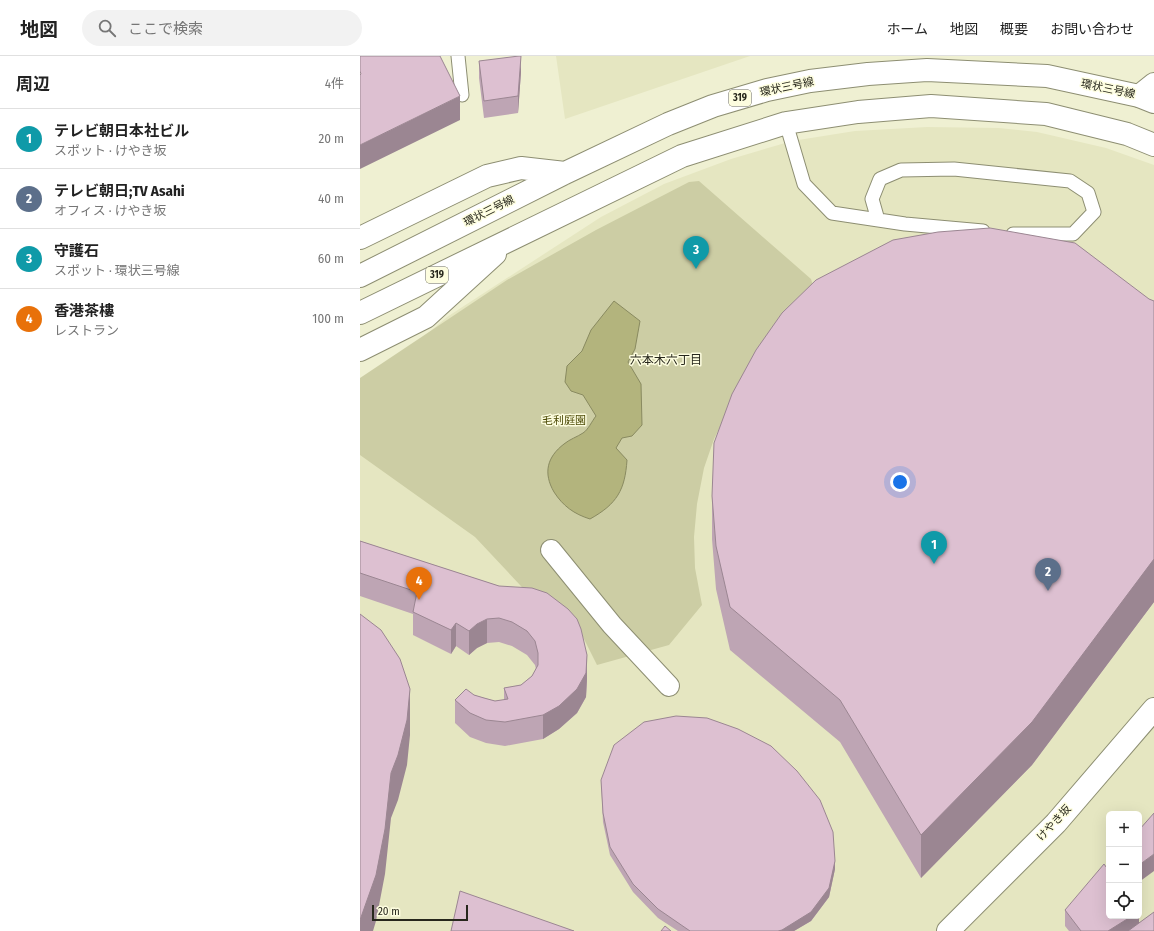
<!DOCTYPE html>
<html lang="ja">
<head>
<meta charset="utf-8">
<style>
  body { margin:0; font-family:"Fira Sans Condensed","Noto Sans JP",sans-serif; background:#f2f2f2; color:#222 }
  .controls { position:absolute; right:12px; bottom:12px; display:grid; overflow:hidden; border-radius:6px; box-shadow:0 4px 16px #0002 }
  .controls button { width:36px; height:36px; display:grid; place-items:center; padding:0; border:0; border-bottom:1px solid #e0e0e0; background:#fff; color:#222; font:20px sans-serif }
  .scale { position:absolute; left:12px; bottom:10px; width:96px; box-sizing:border-box; padding-left:4px; border:2px solid #27271c; border-top:0; font-size:11px; line-height:14px; white-space:nowrap; color:#27271c; -webkit-text-stroke:3px #fdfddf; paint-order:stroke }
  .you { position:absolute; left:540px; top:426px; width:14px; height:14px; margin:-10px; border:3px solid #fff; border-radius:50%; background:#1a73e8; box-shadow:0 0 0 6px #1a73e833 }
  .badge { display:grid; place-items:center; width:26px; height:26px; border-radius:50%; background:#9d2279; color:#fff; font-size:13px; font-weight:700 }
  .pin { position:absolute; translate:-50% -33px; filter:drop-shadow(0 1px 2px #0008) }
  .pin::after { content:''; position:absolute; top:21px; width:14px; height:12px; background:inherit; clip-path:polygon(0 0,100% 0,50% 100%) }
  .list { margin:0; padding:0; list-style:none }
  h2 { display:flex; justify-content:space-between; align-items:center; height:52px; margin:0; padding:0 16px; font-size:17px }
  h2 small { font-size:13px; font-weight:400; color:#767676 }
  .list li { display:grid; grid-template-columns:26px 1fr auto; gap:12px; align-items:center; box-sizing:border-box; height:60px; padding:0 16px; border-top:1px solid #e0e0e0 }
  .list b { display:block; font-size:15px; white-space:nowrap }
  .list p { margin:0; font-size:13px; white-space:nowrap; color:#767676 }
  .list em { font-size:13px; font-style:normal; color:#767676 }
  .icon { flex:none; width:22px; height:22px; fill:none; stroke:currentColor; stroke-width:2; stroke-linecap:round; stroke-linejoin:round }
  .map { position:relative; flex:none; width:794px; height:875px; overflow:hidden }
  header { display:flex; align-items:center; gap:24px; box-sizing:border-box; height:56px; padding:0 20px; background:#fff; border-bottom:1px solid #e0e0e0 }
  header strong { font-size:19px }
  nav { display:flex; gap:22px; margin-inline-start:auto; font-size:14px }
  .search { width:280px; height:36px; background:#f2f2f2; display:flex; align-items:center; gap:10px; box-sizing:border-box; padding:0 14px; border-radius:22px; color:#767676; font-size:15px }
  main { display:flex }
  aside { flex:1; background:#fff }
  .map>svg:first-child { display:block }
</style>
</head>
<body>
<header>
<strong>地図</strong>
<div class="search"><svg class="icon" aria-label="search" viewBox="0 0 24 24"><circle cx="10" cy="10" r="6"/><path d="M15 15l6 6"/></svg>ここで検索</div>
<nav><a>ホーム</a><a>地図</a><a>概要</a><a>お問い合わせ</a></nav>
</header>
<main>
<aside>
<h2>周辺<small>4件</small></h2>
<ul class="list">
<li><span class="badge" style="background:#0f9aa8">1</span><div><b>テレビ朝日本社ビル</b><p>スポット · けやき坂</p></div><em>20 m</em></li>
<li><span class="badge" style="background:#5c6f8a">2</span><div><b>テレビ朝日;TV Asahi</b><p>オフィス · けやき坂</p></div><em>40 m</em></li>
<li><span class="badge" style="background:#0f9aa8">3</span><div><b>守護石</b><p>スポット · 環状三号線</p></div><em>60 m</em></li>
<li><span class="badge" style="background:#e8710a">4</span><div><b>香港茶樓</b><p>レストラン</p></div><em>100 m</em></li>
</ul>
</aside>
<div class="map">
<svg width="794" height="875" viewBox="0 0 794 875">
  <rect width="100%" height="100%" fill="#eff0d2"/>
  <path fill="#e5e6c1" fill-rule="evenodd" d="M 196,0 L 390,0 L 205,63 Z
    M 567,71 L 639,72 L 677,76 L 746,92 L 794,109 L 794,875 L 0,875 L 0,326 L 28,311 L 87,261 L 241,161 L 304,128 L 371,103 L 432,85 L 495,75 ZM 749,758 L 779,758 L 779,860 L 749,860 Z"/>
  <path fill="#cccda4" d="M 339,125 L 451,223 L 457,243 L 367,357 L 354,383 L 344,412 L 337,448 L 334,481 L 335,512 L 342,549 L 309,589 L 237,609 L 222,579 L 175,545 L 115,481 L 0,399 L 0,322 L 147,224 L 236,174 L 329,126 Z"/>
  <path fill="#b3b47d" stroke="#898a60" d="M 254,245 L 280,265 L 275,293 L 268,306 L 281,328 L 282,369 L 272,380 L 262,382 L 256,392 L 267,404 C 265,434 257,448 230,463 C 214,458 203,450 194,436 C 183,417 187,401 204,388 C 210,383 217,381 223,377 C 228,374 232,365 236,360 L 223,339 L 211,335 L 205,326 L 207,310 L 222,295 L 231,274 Z"/>
  <g fill="none" stroke-linecap="round" stroke-linejoin="round">
    <defs>
      <path id="service" d="M 98,0 L 102,39
        M 426,67 L 444,128 L 472,157 L 545,168 L 623,175
        M 518,164 L 512,143 L 520,123 L 541,114 L 594,113 L 710,125 L 728,137 L 734,156 L 713,178 L 653,178"/>
      <path id="pedestrian" d="M 191,494 L 252,569 L 309,630"/>
      <path id="minor" d="M 779,40 L 794,28"/>
      <path id="tertiary" d="M 588,875 L 696,767 L 794,653"/>
      <path id="primary" d="M 0,182 L 127,120 L 161,112 L 205,117
        M 0,220 L 205,117 L 308,68 L 353,50 L 407,34 L 450,25 L 508,18 L 567,14 L 687,20 L 779,40 L 794,46
        M 0,257 L 322,100 L 426,67 L 498,56 L 571,50 L 686,58 L 767,78 L 794,89
        M 0,294 L 66,261 L 135,198"/>
    </defs>
    <use href="#service" stroke="#8d8e72" stroke-width="15"/>
    <use href="#pedestrian" stroke="#8d8e72" stroke-width="22"/>
    <use href="#minor" stroke="#8d8e72" stroke-width="24"/>
    <use href="#tertiary" stroke="#8d8e72" stroke-width="24"/>
    <use href="#primary" stroke="#8d8e72" stroke-width="24"/>
    <use href="#service" stroke="#fff" stroke-width="13"/>
    <use href="#pedestrian" stroke="#fff" stroke-width="20"/>
    <use href="#minor" stroke="#fff" stroke-width="22"/>
    <use href="#tertiary" stroke="#fff" stroke-width="22"/>
    <use href="#primary" stroke="#fff" stroke-width="22"/>
  </g>
  <path fill="#bea5b4" d="M 119,5 L 161,16 L 158,57 L 124,62 L 119,22 Z
    M 789,243 L 794,245 L 794,546 L 672,709 L 561,822 L 480,686 L 370,594 L 356,533 L 352,483 L 352,440 Z
    M 0,485 L 139,530 L 227,623 L 226,641 L 217,657 L 199,673 L 183,683 L 145,690 L 126,687 L 110,681 L 95,667 L 95,644 L 114,639 L 135,645 L 144,644 L 144,632 L 161,629 L 172,620 L 176,613 L 175,609 L 167,599 L 152,590 L 139,586 L 127,587 L 117,592 L 109,599 L 96,590 L 91,598 L 53,579 L 53,558 L 0,540 Z
    M 241,724 L 475,813 L 469,841 L 451,865 L 434,875 L 318,875 L 298,862 L 273,836 L 250,799 L 243,766 Z
    M 705,854 L 779,860 L 779,867 L 794,875 L 709,875 L 705,870 Z"/>
  <path fill="#9b8692" d="M 161,0 L 161,16 L 158,57 L 158,40 Z
    M 100,40 L 100,64 L 0,113 L 0,89 Z
    M 794,503 L 794,546 L 672,709 L 561,822 L 561,779 Z
    M 127,563 L 127,587 L 117,592 L 109,599 L 109,575 L 117,568 Z
    M 96,567 L 96,590 L 91,598 L 91,574 Z
    M 227,599 L 227,623 L 226,641 L 217,657 L 199,673 L 183,683 L 183,659 Z
    M 50,633 L 50,679 L 47,709 L 38,744 L 31,762 L 25,818 L 16,865 L 13,875 L 0,875 L 0,864 L 31,717 Z
    M 794,798 L 794,815 L 779,826 L 779,809 Z
    M 475,805 L 475,813 L 469,841 L 451,865 L 434,875 L 418,875 Z
    M 772,860 L 779,860 L 779,872 L 775,875 L 748,875 Z"/>
  <path fill="#ddc0d1" stroke="#9b8692" d="M 0,0 L 80,0 L 100,40 L 0,89 L 0,19 L 1,18 L 0,15 Z
    M 159,0 L 161,0 L 158,40 L 124,45 L 119,5 Z
    M 630,172 L 715,187 L 789,243 L 794,245 L 794,503 L 672,666 L 561,779 L 480,644 L 370,551 L 356,490 L 352,440 L 354,387 L 372,338 L 396,294 L 422,257 L 456,224 L 533,184 L 578,176 Z
    M 0,485 L 139,530 L 172,532 L 187,537 L 208,553 L 217,563 L 221,573 L 227,599 L 226,617 L 217,633 L 199,650 L 183,659 L 145,666 L 126,664 L 110,657 L 95,644 L 106,633 L 114,639 L 124,642 L 135,645 L 148,643 L 144,632 L 161,629 L 172,620 L 178,609 L 178,597 L 175,585 L 167,575 L 152,566 L 139,562 L 127,563 L 117,568 L 109,575 L 96,567 L 91,574 L 53,556 L 57,536 L 0,517 Z
    M 0,558 L 21,574 L 40,603 L 50,633 L 47,664 L 38,699 L 31,717 L 25,773 L 16,819 L 0,864 Z
    M 316,660 L 347,662 L 378,673 L 411,690 L 437,715 L 460,744 L 473,776 L 475,805 L 469,832 L 451,856 L 422,874 L 418,875 L 330,875 L 298,853 L 273,828 L 250,791 L 243,757 L 241,724 L 254,689 L 284,666 Z
    M 794,757 L 794,798 L 779,809 L 779,774 Z
    M 744,808 L 749,815 L 749,860 L 772,860 L 748,875 L 721,875 L 705,854 Z
    M 100,835 L 214,875 L 91,875 Z
    M 794,856 L 794,875 L 768,875 Z
    M 305,870 L 311,875 L 301,875 Z"/>
  <g text-anchor="middle" dominant-baseline="central" stroke-width="3" stroke-linejoin="round" paint-order="stroke">
    <g fill="#fdfddf" stroke="#676756" stroke-width="1">
      <rect x="369" y="34" width="22" height="16" rx="3"/>
      <rect x="66" y="211" width="22" height="16" rx="3"/>
    </g>
    <g font-size="10" font-weight="bold" fill="#27271c">
      <text x="380" y="42">319</text>
      <text x="77" y="219">319</text>
    </g>
    <g font-size="11" fill="#27271c" stroke="#fdfddf">
      <text transform="translate(427 31) rotate(-12)">環状三号線</text>
      <text transform="translate(748 33) rotate(12)">環状三号線</text>
      <text transform="translate(129 155) rotate(-27)">環状三号線</text>
      <text transform="translate(694 767) rotate(-47)">けやき坂</text>
    </g>
    <g font-size="11" fill="#4c4a06" stroke="#fdfddf">
      <text x="204" y="364">毛利庭園</text>
    </g>
    <g font-size="12" fill="#27271c" stroke="#fdfddf">
      <text x="306" y="304">六本木六丁目</text>
    </g>
  </g>
</svg>
<div class="controls">
<button>+</button>
<button>−</button>
<button><svg class="icon" aria-label="locate" viewBox="0 0 24 24"><circle cx="12" cy="12" r="6"/><path d="M12 2v4M12 18v4M2 12h4M18 12h4"/></svg></button>
</div>
<div class="scale">20 m</div>
<div class="you"></div>
<div class="pin badge" style="left:574px;top:508px;background:#0f9aa8">1</div>
<div class="pin badge" style="left:688px;top:535px;background:#5c6f8a">2</div>
<div class="pin badge" style="left:336px;top:213px;background:#0f9aa8">3</div>
<div class="pin badge" style="left:59px;top:544px;background:#e8710a">4</div>
</div>
</main>
</body>
</html>
